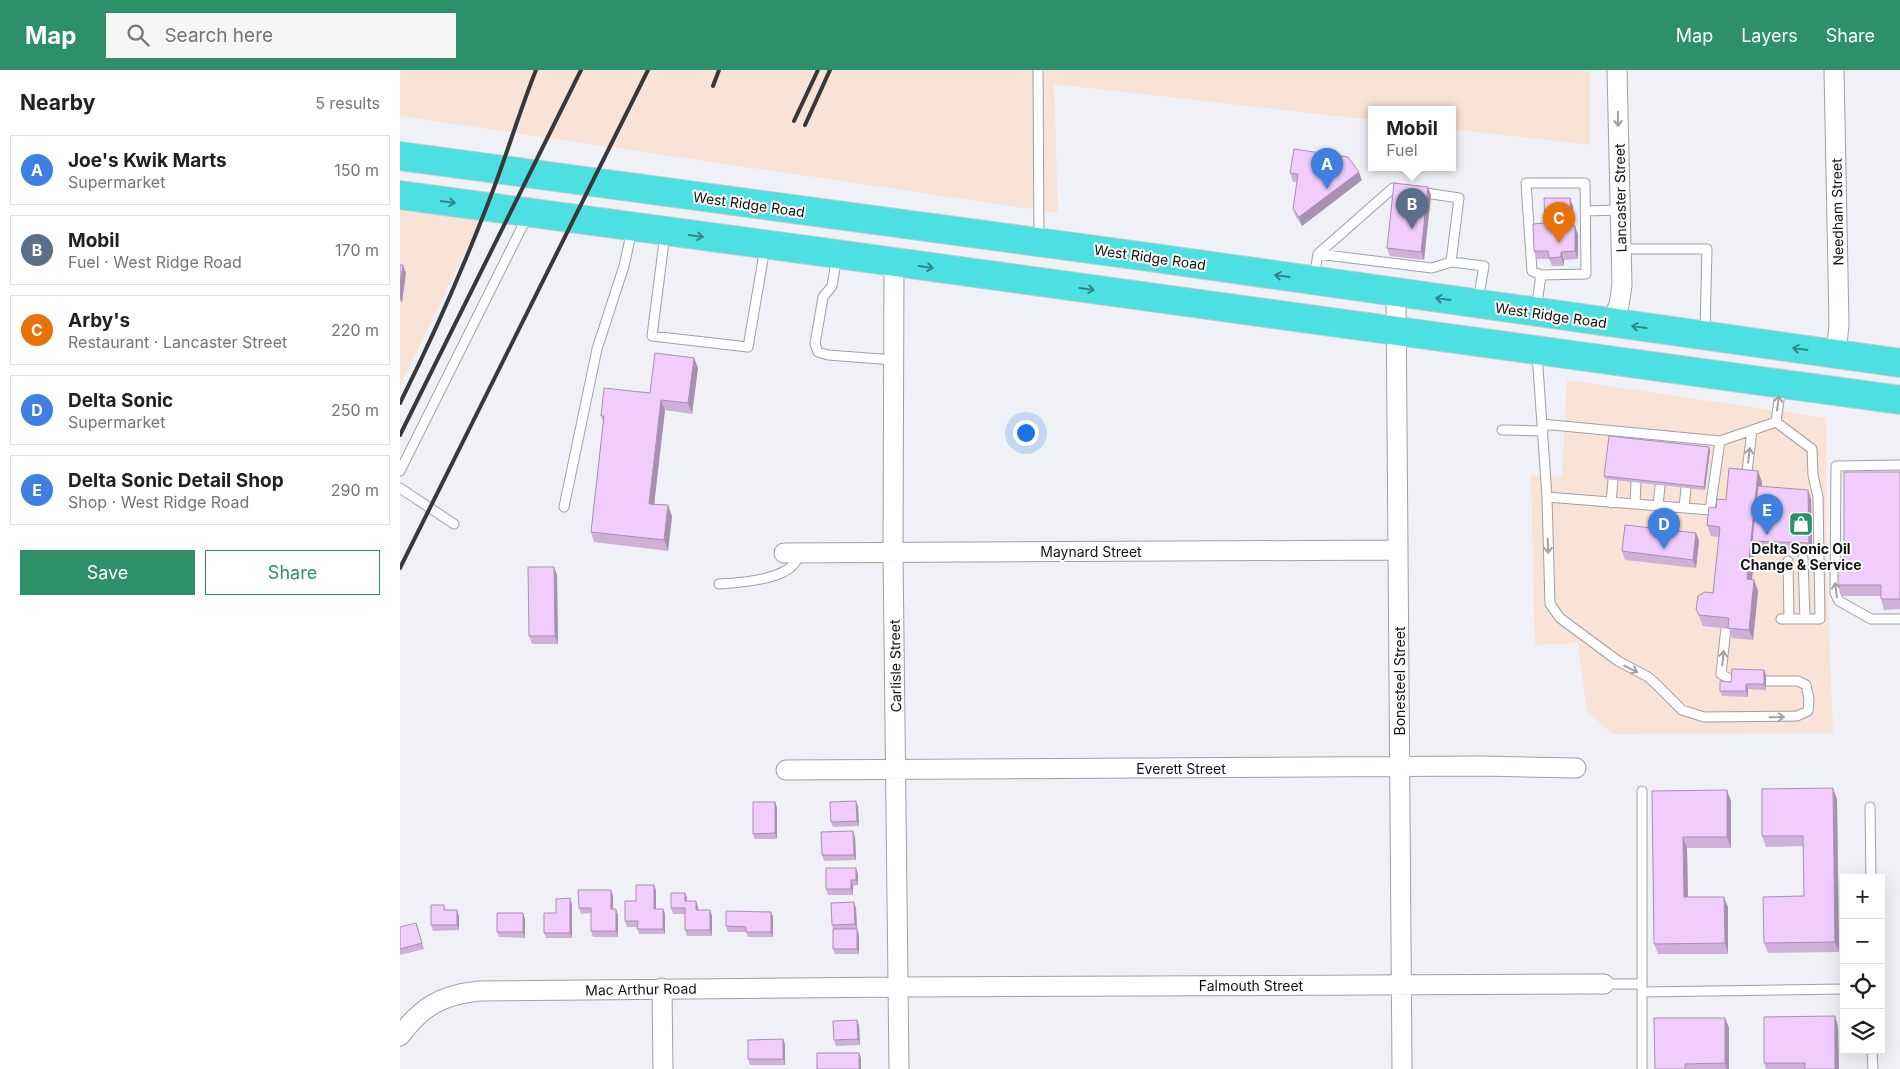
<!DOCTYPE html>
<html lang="en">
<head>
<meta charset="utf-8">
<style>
  body { margin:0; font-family:Inter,sans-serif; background:#f6f6f6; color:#202124 }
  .controls { position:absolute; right:15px; bottom:15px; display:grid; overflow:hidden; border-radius:0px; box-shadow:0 5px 20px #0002 }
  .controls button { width:45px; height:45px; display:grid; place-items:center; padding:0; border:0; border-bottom:1px solid #e0e0e0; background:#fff; color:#202124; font:25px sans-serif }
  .you { position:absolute; left:625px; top:362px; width:18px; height:18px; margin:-12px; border:4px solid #fff; border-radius:50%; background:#1a73e8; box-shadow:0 0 0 8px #1a73e833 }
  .badge { display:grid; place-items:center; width:32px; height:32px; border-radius:50%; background:#2d906a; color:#fff; font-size:16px; font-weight:700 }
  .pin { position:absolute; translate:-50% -41px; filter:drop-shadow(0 1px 2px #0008) }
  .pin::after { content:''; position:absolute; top:26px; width:18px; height:15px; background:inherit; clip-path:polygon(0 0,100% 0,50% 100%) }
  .popup { position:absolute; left:968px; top:36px; width:88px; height:65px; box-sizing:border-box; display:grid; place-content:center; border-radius:0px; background:#fff; filter:drop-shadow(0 1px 4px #0005); font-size:16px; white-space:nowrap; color:#757577 }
  .popup b { font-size:19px; color:#202124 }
  .popup::after { content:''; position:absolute; left:50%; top:100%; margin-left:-10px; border:10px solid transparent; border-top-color:#fff }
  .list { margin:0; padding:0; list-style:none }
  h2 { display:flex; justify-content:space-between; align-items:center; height:65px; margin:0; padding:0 20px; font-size:21px }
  h2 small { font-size:16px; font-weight:400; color:#757577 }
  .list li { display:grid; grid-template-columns:32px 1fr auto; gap:15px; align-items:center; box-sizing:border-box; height:70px; margin:0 10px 10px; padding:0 10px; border:1px solid #e0e0e0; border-radius:0px }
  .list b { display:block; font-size:19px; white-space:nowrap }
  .list p { margin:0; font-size:16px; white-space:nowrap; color:#757577 }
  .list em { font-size:16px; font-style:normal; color:#757577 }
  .actions { display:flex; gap:10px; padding:15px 20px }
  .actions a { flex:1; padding:11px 0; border:1px solid #2d906a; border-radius:0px; text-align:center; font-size:18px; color:#2d906a }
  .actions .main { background:#2d906a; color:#fff }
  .icon { flex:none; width:28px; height:28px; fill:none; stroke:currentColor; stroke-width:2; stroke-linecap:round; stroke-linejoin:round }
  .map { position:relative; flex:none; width:1500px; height:999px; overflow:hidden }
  header { display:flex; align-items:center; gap:30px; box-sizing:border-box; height:70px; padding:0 25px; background:#2d906a; color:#fff }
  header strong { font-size:24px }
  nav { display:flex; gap:28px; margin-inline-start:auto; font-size:18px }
  .search { width:350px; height:45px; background:#f6f6f6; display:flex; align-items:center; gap:12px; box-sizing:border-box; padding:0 18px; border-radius:0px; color:#757577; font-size:19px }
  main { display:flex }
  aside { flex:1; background:#fff }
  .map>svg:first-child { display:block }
</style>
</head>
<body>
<header>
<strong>Map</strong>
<div class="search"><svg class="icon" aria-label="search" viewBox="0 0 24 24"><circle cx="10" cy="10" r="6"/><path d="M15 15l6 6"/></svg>Search here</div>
<nav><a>Map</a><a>Layers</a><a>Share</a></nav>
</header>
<main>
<aside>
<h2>Nearby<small>5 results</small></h2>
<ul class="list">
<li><span class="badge" style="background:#3f7fe0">A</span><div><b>Joe's Kwik Marts</b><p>Supermarket</p></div><em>150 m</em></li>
<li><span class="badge" style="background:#5c6f8a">B</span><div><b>Mobil</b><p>Fuel · West Ridge Road</p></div><em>170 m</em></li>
<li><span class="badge" style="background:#e8710a">C</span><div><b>Arby's</b><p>Restaurant · Lancaster Street</p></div><em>220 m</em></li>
<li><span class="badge" style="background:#3f7fe0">D</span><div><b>Delta Sonic</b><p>Supermarket</p></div><em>250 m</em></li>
<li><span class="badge" style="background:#3f7fe0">E</span><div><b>Delta Sonic Detail Shop</b><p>Shop · West Ridge Road</p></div><em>290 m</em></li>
</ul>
<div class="actions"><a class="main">Save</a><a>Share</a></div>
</aside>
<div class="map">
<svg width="1500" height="999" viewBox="0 0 1500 999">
  <rect width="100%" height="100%" fill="#eff1f6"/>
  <path fill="#f9e2d6" d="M 0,0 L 1190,0 L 1190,75 L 1052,59 L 1052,40 L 972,40 L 972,50 L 654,14 L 658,143 L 0,46 Z
    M 0,125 L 87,137 L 0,316 Z
    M 1167,310 L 1426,348 L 1427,514 L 1433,663 L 1212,664 L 1187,641 L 1178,573 L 1135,575 L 1131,405 L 1162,407 Z"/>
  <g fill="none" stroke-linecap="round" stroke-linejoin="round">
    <defs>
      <path id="service" d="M 638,0 L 639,170
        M 1126,113 L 1185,113 L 1186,204 L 1141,205 L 1132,201 Z
        M 1019,122 L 1059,128 L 1051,192 L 1084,196 L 1078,231
        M 1185,141 L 1220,140
        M 265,164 L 252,266 L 348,277 L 365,178
        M 1221,179 L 1307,179 L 1305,262
        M 918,184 L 1032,198 L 1051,192
        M 437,186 L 432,216 L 423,227 L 415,274 L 418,282 L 428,285 L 494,290
        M 914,207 L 918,184 L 993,118 L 1004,120
        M 1136,240 L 1141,205
        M 1137,283 L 1147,427 L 1310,440 L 1320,371
        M 1376,352 L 1412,379 L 1413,405 L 1418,427 L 1420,549 L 1381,549
        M 1376,352 L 1381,315
        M 1142,354 L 1320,371 L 1376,352
        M 1102,360 L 1143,361
        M 1500,395 L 1436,396 L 1435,523 L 1439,531 L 1471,549 L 1500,549
        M 0,401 L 128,145
        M 1346,410 L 1352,360
        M 0,418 L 54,454
        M 1147,427 L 1150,534 L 1160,548 L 1218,591 L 1248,607 L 1255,613 L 1282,640 L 1304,647 L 1397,646 L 1408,641 L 1409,629 L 1406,615 L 1398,611 L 1366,611
        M 1211,433 L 1213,410
        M 1235,434 L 1236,412
        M 1258,436 L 1260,416
        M 164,437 L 197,279 L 224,196 L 232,160
        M 1284,438 L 1286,418
        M 1403,488 L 1405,549
        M 1388,491 L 1389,549
        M 319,514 C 338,513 378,510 392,496 C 396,493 398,487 401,483
        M 1326,558 L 1321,604 L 1333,611
        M 1242,721 L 1242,999
        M 1470,737 L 1471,808
        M 1204,914 L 1242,914
        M 1242,922 L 1444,919
        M 1472,980 L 1473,999"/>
      <path id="minor" d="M 1434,0 L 1439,255 L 1436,284
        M 494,193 L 493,482 L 499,999
        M 996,223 L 1002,999
        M 1211,253 L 1219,235 L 1222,215 L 1217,0
        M 384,483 L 998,480
        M 386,700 L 1081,696 L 1176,698
        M 262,918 L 263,999
        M 0,966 C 22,936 42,925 79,921 L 498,917 L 1204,914"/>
      <path id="trunk" d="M 0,86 L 748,187 L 1500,293
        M 0,125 C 500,193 1000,259 1500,330"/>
    </defs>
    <use href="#service" stroke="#9fa0a5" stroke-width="11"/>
    <use href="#minor" stroke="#9fa0a5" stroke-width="21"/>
    <use href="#trunk" stroke="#cbcbcb" stroke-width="30"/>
    <use href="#service" stroke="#fff" stroke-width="9"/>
    <use href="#minor" stroke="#fff" stroke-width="19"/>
    <use href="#trunk" stroke="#4ce0e2" stroke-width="28"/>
    <path stroke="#38383b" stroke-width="4" d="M 313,16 L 319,0
      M 394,51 L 418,0
      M 405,55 L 430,0
      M 0,333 C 32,269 61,203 87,136 C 105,91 118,45 136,0
      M 0,365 L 181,0
      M 0,498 L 248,0"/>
  </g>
  <path fill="#ceb0d9" d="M 890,103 L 962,110 L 902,156 L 896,147 L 893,139 L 897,112 L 893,112 Z
    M 1031,125 L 1024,190 L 990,186 L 987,178 Z
    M 1173,136 L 1173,156 L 1178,164 L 1178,189 L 1164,190 L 1164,196 L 1152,196 L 1149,189 L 1137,189 L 1134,181 L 1145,153 Z
    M 294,288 L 298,298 L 292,344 L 265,340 L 254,434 L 272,446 L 268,481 L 194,472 L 191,462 L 203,352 L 201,346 L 250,323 Z
    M 1310,380 L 1305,420 L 1205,409 L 1204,406 Z
    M 1500,402 L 1500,539 L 1484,540 L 1481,529 L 1481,526 L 1442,526 L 1438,515 L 1444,498 Z
    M 1362,412 L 1362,416 L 1411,429 L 1412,482 L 1355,479 L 1352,510 L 1354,510 L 1358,521 L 1353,570 L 1332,568 L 1329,559 L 1303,556 L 1296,539 L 1313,523 L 1319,467 L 1311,466 L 1307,455 L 1316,438 L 1326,430 Z
    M 1296,463 L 1299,471 L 1296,498 L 1225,490 L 1222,481 Z
    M 157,505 L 158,574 L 132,574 L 129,566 Z
    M 1366,605 L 1366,620 L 1348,619 L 1348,627 L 1322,626 L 1320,621 L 1331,612 Z
    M 1252,721 L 1331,731 L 1331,778 L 1287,778 L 1288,827 L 1328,837 L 1328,884 L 1258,884 L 1254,874 Z
    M 1437,729 L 1439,882 L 1368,883 L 1364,873 L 1404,826 L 1403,776 L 1366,777 L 1362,766 Z
    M 375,732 L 377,738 L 377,769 L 355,769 L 353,764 Z
    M 458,736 L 459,756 L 433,757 L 431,752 Z
    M 455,767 L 456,790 L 424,791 L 422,785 Z
    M 458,804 L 458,815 L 453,816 L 453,825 L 428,825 L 426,819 Z
    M 256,820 L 256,839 L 263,839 L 265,844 L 265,864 L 239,864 L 237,857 L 227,857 L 225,851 L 236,831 Z
    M 285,823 L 287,828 L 287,831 L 296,831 L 298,837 L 298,840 L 310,840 L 312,846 L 312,866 L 287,866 L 285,860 L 285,844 L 273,844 L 271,838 Z
    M 213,826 L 213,839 L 218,845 L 218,867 L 193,867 L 191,861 L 191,843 L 181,844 L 179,838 Z
    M 172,834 L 172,868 L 146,868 L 144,863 L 156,843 Z
    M 44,835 L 46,840 L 59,846 L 59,860 L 33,861 L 31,855 Z
    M 456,838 L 457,859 L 459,865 L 459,884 L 435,884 L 433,879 L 433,859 L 432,855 Z
    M 371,842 L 373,847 L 373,867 L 348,867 L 346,862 L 328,862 L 326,856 Z
    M 125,849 L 125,868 L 99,867 L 97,862 Z
    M 0,857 L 18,858 L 24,879 L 0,885 Z
    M 1435,946 L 1438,957 L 1439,999 L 1366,999 L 1364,993 Z
    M 1325,948 L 1329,958 L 1329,999 L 1255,999 Z
    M 457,950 L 459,956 L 460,975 L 436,976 L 434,970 Z
    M 383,969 L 385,975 L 385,995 L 350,995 L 348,989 Z"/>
  <path fill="#a890b0" d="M 959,102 L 962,110 L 902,156 L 899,147 Z
    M 1028,117 L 1031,125 L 1024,190 L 1021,182 Z
    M 1170,128 L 1173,136 L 1174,164 L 1171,156 Z
    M 1175,156 L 1178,164 L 1178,189 L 1175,181 Z
    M 1161,182 L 1164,190 L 1164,196 L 1161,187 Z
    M 3,195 L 6,203 L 2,233 L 0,229 L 0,214 Z
    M 294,288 L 298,298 L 292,344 L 288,333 Z
    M 261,330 L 265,340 L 253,444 L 249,434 Z
    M 1309,377 L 1310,380 L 1305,420 L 1304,417 Z
    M 1358,401 L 1362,412 L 1356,471 L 1352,471 L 1355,479 L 1351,520 L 1347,509 Z
    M 1408,420 L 1411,429 L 1412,482 L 1409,473 Z
    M 268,435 L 272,446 L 268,481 L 264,470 Z
    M 1296,463 L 1299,471 L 1296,498 L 1293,490 Z
    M 154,497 L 157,505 L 158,574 L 155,566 Z
    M 1354,510 L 1358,521 L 1353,570 L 1349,560 Z
    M 1364,600 L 1366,605 L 1366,620 L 1364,614 Z
    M 1346,614 L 1348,619 L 1348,627 L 1346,621 Z
    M 1433,718 L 1437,729 L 1439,882 L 1435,872 Z
    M 1327,720 L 1331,731 L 1331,778 L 1327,767 Z
    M 456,731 L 458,736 L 459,756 L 457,751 Z
    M 375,732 L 377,738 L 377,769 L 375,763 Z
    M 453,761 L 455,767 L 456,790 L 454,785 Z
    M 1283,767 L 1287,778 L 1288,838 L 1284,827 Z
    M 456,798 L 458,804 L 458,815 L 456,810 Z
    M 451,810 L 453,816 L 453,825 L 451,819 Z
    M 254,815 L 256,820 L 256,844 L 254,839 Z
    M 211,820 L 213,826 L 213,845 L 211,839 Z
    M 285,823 L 287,828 L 287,837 L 285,831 Z
    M 1324,827 L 1328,837 L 1328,884 L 1325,873 Z
    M 170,828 L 172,834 L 172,868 L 170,863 Z
    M 296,831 L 298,837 L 298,846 L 296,840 Z
    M 454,832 L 456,838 L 457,859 L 459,865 L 459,884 L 457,879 L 457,860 L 455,854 Z
    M 216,839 L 218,845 L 218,867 L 216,861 Z
    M 263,839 L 265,844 L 265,864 L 263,859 Z
    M 57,840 L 59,846 L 59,860 L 57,855 Z
    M 310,840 L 312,846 L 312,866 L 310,860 Z
    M 371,842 L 373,847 L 373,867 L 371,862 Z
    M 123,843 L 125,849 L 125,868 L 123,862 Z
    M 1435,946 L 1438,957 L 1439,999 L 1435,999 Z
    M 1325,948 L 1329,958 L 1329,999 L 1327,999 L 1325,993 Z
    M 457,950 L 459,956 L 460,975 L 458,969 Z
    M 383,969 L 385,975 L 385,995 L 383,989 Z
    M 459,983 L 461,988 L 461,999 L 459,999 Z"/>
  <path fill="#f0cdfc" stroke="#a890b0" d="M 894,79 L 948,87 L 959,102 L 899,147 L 893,139 L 898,104 L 890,103 Z
    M 994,113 L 1028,117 L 1021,182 L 987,178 Z
    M 1144,128 L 1170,128 L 1171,156 L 1175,156 L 1175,181 L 1161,182 L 1161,187 L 1149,188 L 1148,181 L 1134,181 L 1133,154 L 1145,153 Z
    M 0,195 L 3,195 L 0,214 Z
    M 255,283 L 294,288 L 288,333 L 261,330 L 249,434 L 268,435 L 264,470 L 191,462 L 204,346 L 201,346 L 204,318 L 250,323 Z
    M 1209,366 L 1309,377 L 1304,417 L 1204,406 Z
    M 1329,398 L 1358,401 L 1347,509 L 1354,510 L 1349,560 L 1328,558 L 1329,548 L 1299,545 L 1296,539 L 1298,526 L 1305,522 L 1313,523 L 1320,457 L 1307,455 L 1309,437 L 1316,438 L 1317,429 L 1326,430 Z
    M 1444,402 L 1500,402 L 1500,529 L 1481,529 L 1481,515 L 1438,515 L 1438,498 L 1444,498 Z
    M 1358,416 L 1408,420 L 1409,473 L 1352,471 Z
    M 1225,455 L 1296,463 L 1293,490 L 1222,481 Z
    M 128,497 L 154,497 L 155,566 L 129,566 Z
    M 1332,599 L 1364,600 L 1364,614 L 1346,614 L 1346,621 L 1320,621 L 1320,611 L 1331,612 Z
    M 1433,718 L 1435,872 L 1364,873 L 1363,827 L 1404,826 L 1403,766 L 1362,766 L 1362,719 Z
    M 1327,720 L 1327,767 L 1283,767 L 1284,827 L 1324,827 L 1325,873 L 1254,874 L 1252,721 Z
    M 456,731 L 457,751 L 431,752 L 430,732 Z
    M 353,732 L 375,732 L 375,763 L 353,764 Z
    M 453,761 L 454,785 L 422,785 L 421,762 Z
    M 426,798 L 456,798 L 456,810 L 451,810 L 451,819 L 426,819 Z
    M 236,815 L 254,815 L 254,839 L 263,839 L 263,859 L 237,859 L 238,851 L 225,851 L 225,831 L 236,831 Z
    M 178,820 L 211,820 L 211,839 L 216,839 L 216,861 L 191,861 L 191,838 L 179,838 Z
    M 271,823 L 285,823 L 285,831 L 296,831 L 296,840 L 310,840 L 310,860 L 285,860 L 285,838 L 271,838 Z
    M 170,828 L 170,863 L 144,863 L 144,843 L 156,843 L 156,829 Z
    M 454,832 L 455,854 L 432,855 L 431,833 Z
    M 31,835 L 44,835 L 44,840 L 57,840 L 57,855 L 31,855 Z
    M 326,841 L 371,842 L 371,862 L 346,862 L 346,857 L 326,856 Z
    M 97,843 L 123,843 L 123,862 L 97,862 Z
    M 16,853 L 22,873 L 0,879 L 0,857 Z
    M 433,859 L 457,859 L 457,879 L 433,879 Z
    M 1435,946 L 1435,999 L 1405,999 L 1405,993 L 1364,993 L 1364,947 Z
    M 1254,948 L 1325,948 L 1325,993 L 1285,994 L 1285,999 L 1255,999 Z
    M 457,950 L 458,969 L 434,970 L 433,951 Z
    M 383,969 L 383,989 L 348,989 L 348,970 Z
    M 417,983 L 459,983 L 459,999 L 417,999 Z"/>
  <defs><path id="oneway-shaft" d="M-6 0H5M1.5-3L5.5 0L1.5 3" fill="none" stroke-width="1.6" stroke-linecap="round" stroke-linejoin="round" transform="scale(1.25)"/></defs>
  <g stroke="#a0a0a1">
    <use href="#oneway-shaft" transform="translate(1218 49) rotate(89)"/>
    <use href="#oneway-shaft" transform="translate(1378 333) rotate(-83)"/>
    <use href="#oneway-shaft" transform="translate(1349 385) rotate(-83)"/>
    <use href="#oneway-shaft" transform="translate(1148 476) rotate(88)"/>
    <use href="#oneway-shaft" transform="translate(1436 520) rotate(-97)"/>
    <use href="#oneway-shaft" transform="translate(1323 588) rotate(-84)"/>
    <use href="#oneway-shaft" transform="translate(1231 599) rotate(27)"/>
    <use href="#oneway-shaft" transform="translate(1377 647) rotate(-1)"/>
  </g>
  <g stroke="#328385">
    <use href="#oneway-shaft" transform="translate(48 132) rotate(8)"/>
    <use href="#oneway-shaft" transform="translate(296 166) rotate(8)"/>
    <use href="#oneway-shaft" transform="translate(526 197) rotate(8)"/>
    <use href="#oneway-shaft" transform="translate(882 206) rotate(-172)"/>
    <use href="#oneway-shaft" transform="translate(687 219) rotate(8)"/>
    <use href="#oneway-shaft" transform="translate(1043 229) rotate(-172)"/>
    <use href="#oneway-shaft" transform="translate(1239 257) rotate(-172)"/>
    <use href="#oneway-shaft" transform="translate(1400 279) rotate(-172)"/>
  </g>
  <defs>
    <symbol id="shop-square" viewBox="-11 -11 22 22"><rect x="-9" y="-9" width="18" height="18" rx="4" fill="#2d906a" stroke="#fefefe"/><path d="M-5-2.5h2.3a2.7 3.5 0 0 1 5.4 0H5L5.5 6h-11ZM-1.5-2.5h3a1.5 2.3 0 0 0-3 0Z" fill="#fff"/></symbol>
  </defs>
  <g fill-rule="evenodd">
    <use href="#shop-square" x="1387" y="440" width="28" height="28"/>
  </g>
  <g text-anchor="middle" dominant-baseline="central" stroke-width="4" stroke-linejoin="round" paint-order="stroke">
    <g font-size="14" fill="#121214" stroke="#fefefe">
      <text transform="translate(1220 128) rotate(-91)">Lancaster Street</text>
      <text transform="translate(349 134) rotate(8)">West Ridge Road</text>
      <text transform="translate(1437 142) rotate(-91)">Needham Street</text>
      <text transform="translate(750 187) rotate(8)">West Ridge Road</text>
      <text transform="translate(1151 245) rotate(8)">West Ridge Road</text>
      <text x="691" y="481">Maynard Street</text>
      <text transform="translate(495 596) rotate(-91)">Carlisle Street</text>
      <text transform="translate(999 611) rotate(-90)">Bonesteel Street</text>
      <text x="781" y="698">Everett Street</text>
      <text x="851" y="915">Falmouth Street</text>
      <text transform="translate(241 919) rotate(-1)">Mac Arthur Road</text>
    </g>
    <g font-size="14" font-weight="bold" fill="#121214" stroke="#fefefe">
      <text x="1401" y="478">Delta Sonic Oil<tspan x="1401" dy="16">Change &amp; Service</tspan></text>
    </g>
  </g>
</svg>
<div class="controls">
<button>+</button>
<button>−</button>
<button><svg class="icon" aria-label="locate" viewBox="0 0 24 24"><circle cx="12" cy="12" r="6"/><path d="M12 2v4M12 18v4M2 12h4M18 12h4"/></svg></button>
<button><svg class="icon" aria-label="layers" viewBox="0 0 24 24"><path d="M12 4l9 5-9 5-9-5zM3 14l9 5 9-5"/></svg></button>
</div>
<div class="you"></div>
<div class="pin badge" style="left:927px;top:119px;background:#3f7fe0">A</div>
<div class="pin badge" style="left:1012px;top:159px;background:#5c6f8a">B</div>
<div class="popup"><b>Mobil</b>Fuel</div>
<div class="pin badge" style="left:1159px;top:173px;background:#e8710a">C</div>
<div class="pin badge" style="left:1264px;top:479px;background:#3f7fe0">D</div>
<div class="pin badge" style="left:1367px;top:465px;background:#3f7fe0">E</div>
</div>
</main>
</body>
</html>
